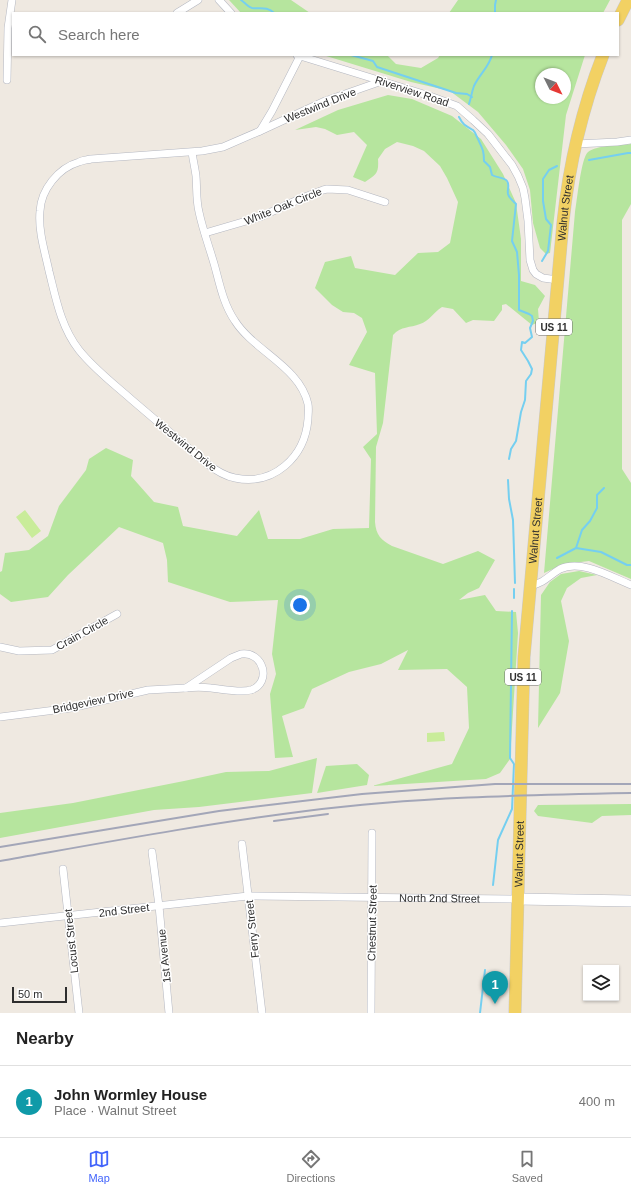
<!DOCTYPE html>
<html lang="en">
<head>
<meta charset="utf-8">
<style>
  body { margin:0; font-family:Helvetica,sans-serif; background:#f2f2f2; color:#222 }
  .controls { position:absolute; right:12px; bottom:12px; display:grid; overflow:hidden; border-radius:0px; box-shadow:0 1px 3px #0004 }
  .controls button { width:36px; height:36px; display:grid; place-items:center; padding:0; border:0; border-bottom:1px solid #e0e0e0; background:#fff; color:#222; font:20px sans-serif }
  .compass { position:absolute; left:535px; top:68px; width:36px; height:36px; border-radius:50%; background:#fff; box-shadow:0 1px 3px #0004; rotate:132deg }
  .scale { position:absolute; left:12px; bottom:10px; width:55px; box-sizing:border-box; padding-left:4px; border:2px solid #2e2e2e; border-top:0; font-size:11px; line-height:14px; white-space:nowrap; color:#2e2e2e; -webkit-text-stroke:3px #fff; paint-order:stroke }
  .you { position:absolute; left:300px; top:605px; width:14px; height:14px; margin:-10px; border:3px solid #fff; border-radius:50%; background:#1a73e8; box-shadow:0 0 0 6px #1a73e833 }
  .badge { display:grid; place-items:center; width:26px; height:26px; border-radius:50%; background:#4264fb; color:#fff; font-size:13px; font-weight:700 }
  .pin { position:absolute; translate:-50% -33px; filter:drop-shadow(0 1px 2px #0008) }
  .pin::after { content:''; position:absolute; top:21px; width:14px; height:12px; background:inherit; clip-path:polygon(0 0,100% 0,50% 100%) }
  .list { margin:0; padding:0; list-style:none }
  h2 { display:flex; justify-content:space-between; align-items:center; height:52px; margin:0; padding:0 16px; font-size:17px }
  h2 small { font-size:13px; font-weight:400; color:#767676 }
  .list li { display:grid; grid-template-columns:26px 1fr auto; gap:12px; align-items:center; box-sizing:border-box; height:72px; padding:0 16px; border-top:1px solid #e0e0e0 }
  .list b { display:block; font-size:15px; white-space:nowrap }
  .list p { margin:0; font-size:13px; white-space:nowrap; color:#767676 }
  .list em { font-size:13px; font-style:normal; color:#767676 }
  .icon { flex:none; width:22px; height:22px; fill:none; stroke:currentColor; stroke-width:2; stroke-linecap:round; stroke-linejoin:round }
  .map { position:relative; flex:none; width:631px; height:1013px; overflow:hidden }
  .search { position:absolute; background:#fff; box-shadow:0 1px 3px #0004; left:12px; right:12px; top:12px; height:44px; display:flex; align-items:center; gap:10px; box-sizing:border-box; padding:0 14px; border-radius:0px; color:#767676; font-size:15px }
  .sheet { height:124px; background:#fff }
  nav { display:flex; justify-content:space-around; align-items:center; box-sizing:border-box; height:56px; border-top:1px solid #e0e0e0; background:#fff; font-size:11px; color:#767676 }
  nav a { display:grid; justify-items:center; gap:2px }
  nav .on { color:#4264fb }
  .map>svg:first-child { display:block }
</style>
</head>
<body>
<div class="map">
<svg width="631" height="1013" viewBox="0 0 631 1013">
  <rect width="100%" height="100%" fill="#efe9e1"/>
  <path fill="#b6e59e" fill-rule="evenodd" d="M 229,0 L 291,0 L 310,13 L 241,13 Z
    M 458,0 L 610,0 L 603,13 L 449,13 Z
    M 323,55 L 387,55 L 396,64 L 421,68 L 438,58 L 440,55 L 585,55 L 566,115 L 550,253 L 546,254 L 540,248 L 533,223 L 530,190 L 523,169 L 506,145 L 478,112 L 450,91 L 411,82 ZM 541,74 L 565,74 L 565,98 L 541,98 Z
    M 388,95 L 412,99 L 452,116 L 481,139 L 503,174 L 516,203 L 521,239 L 521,281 L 535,285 L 545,296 L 538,309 L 539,322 L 532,325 L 506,304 L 502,305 L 502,310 L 494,321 L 473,320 L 466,323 L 453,309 L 442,307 C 433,313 429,321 420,324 C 410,328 401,326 393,335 L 383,423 L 376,447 L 375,522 C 376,535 381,540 392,546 L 443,564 L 478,551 L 495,560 L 479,588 L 468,593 L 459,600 L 485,595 L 496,611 L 516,612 L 518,633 L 510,759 L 500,773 L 486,779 L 372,786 L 452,764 L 469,728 L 467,687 L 447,669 L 398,670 L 408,650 L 381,664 L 349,672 L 312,689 L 304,708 L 282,716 L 293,757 L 275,758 L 270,694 L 276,674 L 272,654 L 278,600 L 230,602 L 168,582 L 167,560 L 163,543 L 119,527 L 68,575 L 48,597 L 11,602 L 0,594 L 0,572 L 2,571 L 5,553 L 29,550 L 48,536 L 59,506 L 86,470 L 89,459 L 106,448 L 133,460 L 131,476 L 154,502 L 178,507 L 183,526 L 237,536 L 259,510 L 268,539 L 300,539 L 333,529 L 369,528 L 371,459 L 363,447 L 377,434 L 375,373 L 349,365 L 367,332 L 362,318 L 354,313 L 343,312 L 332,305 L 315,288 L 325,262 L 351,256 L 355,268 L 395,275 L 418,253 L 438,252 L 450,243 L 458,202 L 447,178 L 440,166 L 424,151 L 413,146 L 397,142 L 385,149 L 378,159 C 379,174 376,174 365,182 L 353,177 L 367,145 L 354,132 L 337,135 L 325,129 L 316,127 L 295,130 L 338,110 Z
    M 631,144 L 631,204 L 622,220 L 622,469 L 631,483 L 631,579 L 589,561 L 564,564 L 544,573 L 575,212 C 577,201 581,158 588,152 C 597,145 620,145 631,144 Z
    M 579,571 L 597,575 L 581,578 L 567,588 L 561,601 L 569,641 L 560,693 L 538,728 L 541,595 L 550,582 L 561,574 Z
    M 317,758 L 312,793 L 199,807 L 154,810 L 0,838 L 0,813 L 73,803 L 184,781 L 226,772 L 269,771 Z
    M 357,764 L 369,775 L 367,785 L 317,793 L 326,766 Z
    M 631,804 L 631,815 L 602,816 L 592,823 L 538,816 L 534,811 L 538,805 Z"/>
  <path fill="#c9ec9a" d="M 25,510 L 41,531 L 32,538 L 16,517 Z
    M 444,732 L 445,741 L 427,742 L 427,733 Z"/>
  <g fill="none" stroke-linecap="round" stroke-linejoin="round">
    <path stroke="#75cff0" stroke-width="2" d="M 241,0 C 244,2 248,7 252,8 C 259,9 268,6 274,13
      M 495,13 L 495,5 L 496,0
      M 351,55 L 373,61 L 377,67 L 456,93 L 467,94 L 472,97
      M 469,104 C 471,98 472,91 474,86 C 479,75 489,67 492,55
      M 459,117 C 463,125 466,126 473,130 C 476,133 476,136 478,139 C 482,148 484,150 484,161 L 490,167 L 492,175 C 497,178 504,177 507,181 C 510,185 507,189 508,194 C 509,198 513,201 516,204 L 512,241 L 517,252 L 519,275 L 519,310 L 529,314 L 532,316 L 533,321 L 530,328 L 532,337 L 525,343 L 522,342 L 521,350 L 528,361 L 532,369 L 531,374 L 526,381 L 525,400 L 521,412 L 516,441 L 511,449 L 509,459
      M 589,160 L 628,153 L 631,153
      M 542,261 L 548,251 L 551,225 L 546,219 L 543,201 L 543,179 L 549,170 L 557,166
      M 508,480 L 509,499 L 513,520 L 515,583
      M 576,548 L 582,530 L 590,521 L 597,508 L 597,495 L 604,488
      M 557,558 L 576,548 L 601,552 L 627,565 L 631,565
      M 514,598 L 514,589
      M 493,885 L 498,840 L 512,809 L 514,764 L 510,758 L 512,611
      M 480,1013 L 485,970"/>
    <defs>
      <g id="street">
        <path d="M 219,0 L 231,13"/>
        <path d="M 177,13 L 198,0"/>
        <path d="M 297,55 L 430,96 L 457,106 L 473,120 L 488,134 L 512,165 L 518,176 L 523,188 L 525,198 L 528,221 L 530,260 L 533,270 L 536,274 L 543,278 L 558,280"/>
        <path d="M 7,80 L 8,28 L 12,0"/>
        <path d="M 260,131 L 325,101 L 382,81"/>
        <path d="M 576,144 L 617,142 L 631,140"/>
        <path d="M 192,152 C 193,160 195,168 196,176 C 197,188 196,200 199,212 C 203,231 210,249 215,267 C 220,286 224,305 235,321 C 254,351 300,367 308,404 C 309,409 308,414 308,419 C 305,457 274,486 235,478 C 224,476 215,470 206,463 C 181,442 157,421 132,400 C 114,384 94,369 79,350 C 61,327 56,299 49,271 C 45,252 38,231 40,211 C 41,190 58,168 79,162 C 83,160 87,160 91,159 L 202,151 L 223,147 L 260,131 L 272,111 L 300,56"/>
        <path d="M 205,233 L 260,217 L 302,198 L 323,190 L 327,189 L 348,190 L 385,202"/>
        <path d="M 530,586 C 546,582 548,576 560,569 C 582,559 611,577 631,585"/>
        <path d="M 0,647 L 19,651 L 52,650 L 117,614"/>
        <path d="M 241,654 C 264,651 272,683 251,690 C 240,693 222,689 211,688 C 203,687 194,687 186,688 L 231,658 Z"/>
        <path d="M 0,717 L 71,708 L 148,690 L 186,688"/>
        <path d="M 242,844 L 262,1013"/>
        <path d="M 152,852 L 159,906 L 169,1013"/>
        <path d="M 63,869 L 79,1013"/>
        <path id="s1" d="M 0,923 L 248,896 L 518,899"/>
        <path d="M 371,1013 L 372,833"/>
      </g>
      <path id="secondary" d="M 518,899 L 631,901"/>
      <g id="primary">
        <path d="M 618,20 L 628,0"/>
        <path id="s2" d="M 515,1013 L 524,657 L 563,222 C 569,165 582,109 603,55"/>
      </g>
    </defs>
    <use href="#street" stroke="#b4b7c1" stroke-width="8"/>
    <use href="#secondary" stroke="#b4b7c1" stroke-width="12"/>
    <use href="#primary" stroke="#c9c9c9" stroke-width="13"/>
    <use href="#street" stroke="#fff" stroke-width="7"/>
    <use href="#secondary" stroke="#fff" stroke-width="11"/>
    <use href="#primary" stroke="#f2d163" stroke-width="12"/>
    <path stroke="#a3a6b8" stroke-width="2" d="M 274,821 L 328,814
      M 0,847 L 219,811 L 362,794 L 495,784 L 631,784
      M 0,861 C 102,843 203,824 306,811 C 414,797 522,795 631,793"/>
  </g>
  <g text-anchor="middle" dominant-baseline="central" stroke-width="3" stroke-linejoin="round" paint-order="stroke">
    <g fill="#fff" stroke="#6d6d6d" stroke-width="1">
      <rect x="536" y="319" width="36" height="16" rx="3"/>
      <rect x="505" y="669" width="36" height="16" rx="3"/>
    </g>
    <g font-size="10" font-weight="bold" fill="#2e2e2e">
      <text x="554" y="327">US 11</text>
      <text x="523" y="677">US 11</text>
    </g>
    <g font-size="11" fill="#2e2e2e" stroke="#fff">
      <text transform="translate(412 91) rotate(18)">Riverview Road</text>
      <text transform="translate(320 105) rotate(-22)">Westwind Drive</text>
      <text transform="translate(283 206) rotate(-22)">White Oak Circle</text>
      <text stroke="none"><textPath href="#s2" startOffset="807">Walnut Street</textPath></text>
      <text transform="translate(186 445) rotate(39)">Westwind Drive</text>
      <text stroke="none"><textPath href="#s2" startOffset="483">Walnut Street</textPath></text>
      <text transform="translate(82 633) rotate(-29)">Crain Circle</text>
      <text transform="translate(93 701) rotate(-12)">Bridgeview Drive</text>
      <text stroke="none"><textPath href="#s2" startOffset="159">Walnut Street</textPath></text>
      <text stroke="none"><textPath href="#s1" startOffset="441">North 2nd Street</textPath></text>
      <text transform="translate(124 910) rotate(-7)">2nd Street</text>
      <text transform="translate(372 923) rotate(-89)">Chestnut Street</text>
      <text transform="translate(252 929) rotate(-96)">Ferry Street</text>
      <text transform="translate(71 941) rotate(-96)">Locust Street</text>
      <text transform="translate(164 956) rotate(-96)">1st Avenue</text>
    </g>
  </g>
</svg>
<div class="controls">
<button><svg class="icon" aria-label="layers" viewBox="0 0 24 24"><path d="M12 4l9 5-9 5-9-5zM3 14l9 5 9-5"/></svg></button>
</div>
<svg class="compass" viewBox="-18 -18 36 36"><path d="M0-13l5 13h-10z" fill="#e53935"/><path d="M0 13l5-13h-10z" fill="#767676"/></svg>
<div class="scale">50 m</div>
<div class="you"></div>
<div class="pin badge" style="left:495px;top:1004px;background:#0f9aa8">1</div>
<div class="search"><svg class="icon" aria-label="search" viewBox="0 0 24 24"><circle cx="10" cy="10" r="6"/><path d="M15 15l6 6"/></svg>Search here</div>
</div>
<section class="sheet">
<h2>Nearby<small></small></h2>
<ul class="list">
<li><span class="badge" style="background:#0f9aa8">1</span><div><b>John Wormley House</b><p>Place · Walnut Street</p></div><em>400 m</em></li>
</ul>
</section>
<nav>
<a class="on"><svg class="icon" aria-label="map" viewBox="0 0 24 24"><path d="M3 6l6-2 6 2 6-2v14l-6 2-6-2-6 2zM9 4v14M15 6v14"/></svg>Map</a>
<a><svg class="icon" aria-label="directions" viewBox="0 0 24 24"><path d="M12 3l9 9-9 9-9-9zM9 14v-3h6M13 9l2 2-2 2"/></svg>Directions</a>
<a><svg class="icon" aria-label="saved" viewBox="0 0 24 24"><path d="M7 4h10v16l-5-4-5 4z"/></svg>Saved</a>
</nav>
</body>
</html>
